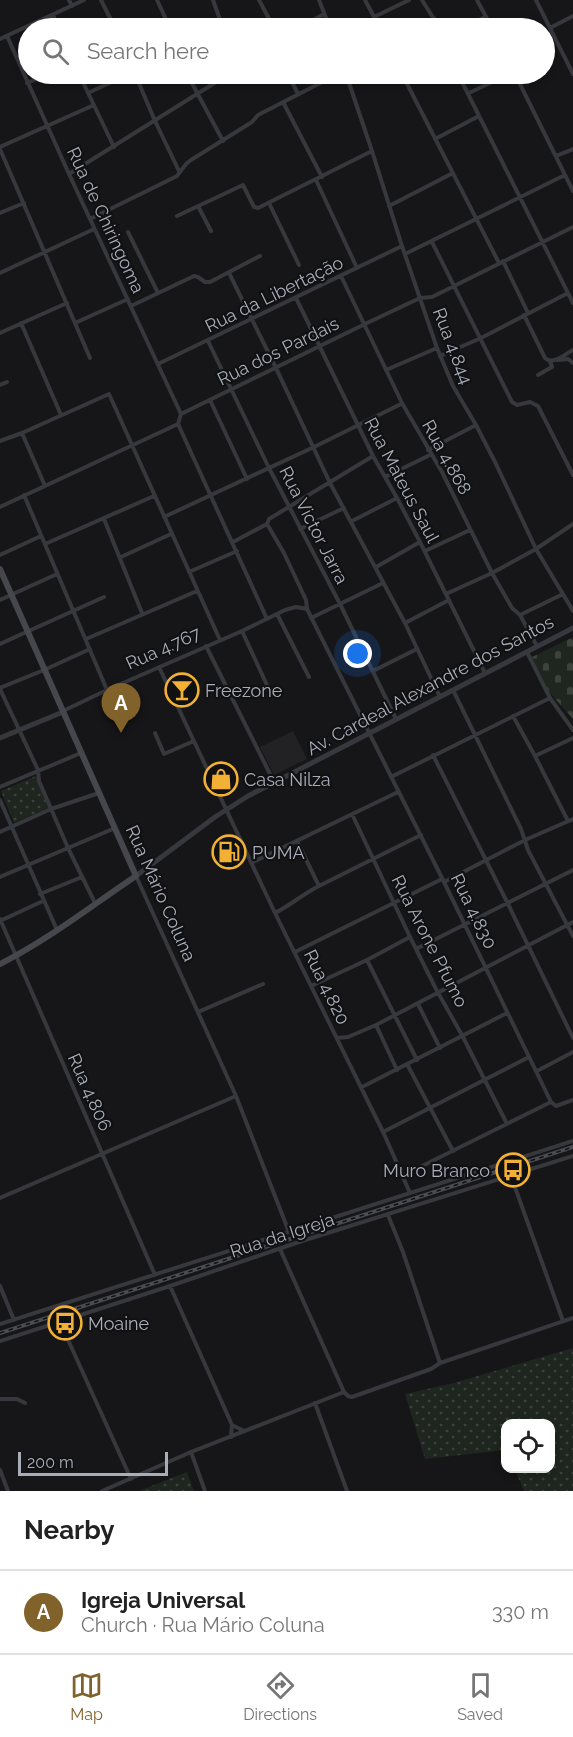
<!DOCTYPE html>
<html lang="en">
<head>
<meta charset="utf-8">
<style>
  body { margin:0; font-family:Raleway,sans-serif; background:#f2f2f2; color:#222 }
  .controls { position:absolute; right:18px; bottom:18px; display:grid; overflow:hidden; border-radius:12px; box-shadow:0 3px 9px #0003 }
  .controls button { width:54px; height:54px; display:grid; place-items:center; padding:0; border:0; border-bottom:2px solid #e0e0e0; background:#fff; color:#222; font:30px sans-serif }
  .scale { position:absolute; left:18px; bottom:15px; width:150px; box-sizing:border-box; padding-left:6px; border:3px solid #a8adb8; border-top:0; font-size:16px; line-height:21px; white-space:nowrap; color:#a8adb8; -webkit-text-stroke:4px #111113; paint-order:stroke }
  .you { position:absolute; left:358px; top:654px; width:21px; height:21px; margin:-15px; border:4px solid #fff; border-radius:50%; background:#1a73e8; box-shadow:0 0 0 9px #1a73e833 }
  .badge { display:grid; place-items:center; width:39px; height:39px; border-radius:50%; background:#80622a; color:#fff; font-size:20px; font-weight:700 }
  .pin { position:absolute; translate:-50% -50px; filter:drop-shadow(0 2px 3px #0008) }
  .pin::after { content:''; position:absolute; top:32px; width:21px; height:18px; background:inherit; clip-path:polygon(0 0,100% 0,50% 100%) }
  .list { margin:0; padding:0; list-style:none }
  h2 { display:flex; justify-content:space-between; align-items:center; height:78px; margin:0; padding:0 24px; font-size:26px }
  h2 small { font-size:20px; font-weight:400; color:#767676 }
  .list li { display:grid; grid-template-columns:39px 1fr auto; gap:18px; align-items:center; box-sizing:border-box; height:84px; padding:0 24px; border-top:2px solid #e0e0e0 }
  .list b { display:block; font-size:22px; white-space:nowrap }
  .list p { margin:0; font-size:20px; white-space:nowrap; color:#767676 }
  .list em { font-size:20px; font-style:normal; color:#767676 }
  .icon { flex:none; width:33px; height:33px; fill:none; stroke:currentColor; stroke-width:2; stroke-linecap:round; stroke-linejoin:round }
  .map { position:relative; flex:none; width:573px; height:1491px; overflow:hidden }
  .search { position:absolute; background:#fff; box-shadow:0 3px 9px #0003; left:18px; right:18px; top:18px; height:66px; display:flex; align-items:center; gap:15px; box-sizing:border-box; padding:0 21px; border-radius:33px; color:#767676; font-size:22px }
  .sheet { height:162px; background:#fff }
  nav { display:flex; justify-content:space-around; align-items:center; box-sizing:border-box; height:84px; border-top:2px solid #e0e0e0; background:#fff; font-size:16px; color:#767676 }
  nav a { display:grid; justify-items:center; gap:3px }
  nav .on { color:#80622a }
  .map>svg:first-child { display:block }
</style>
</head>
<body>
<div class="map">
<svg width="573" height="1491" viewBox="0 0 573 1491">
  <defs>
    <pattern id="cemetery-stones" width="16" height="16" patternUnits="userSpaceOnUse" patternTransform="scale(1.5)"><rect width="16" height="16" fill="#1e261f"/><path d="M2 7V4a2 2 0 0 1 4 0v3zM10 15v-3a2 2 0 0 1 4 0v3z" fill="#3c433d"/></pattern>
    <pattern id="park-dots" width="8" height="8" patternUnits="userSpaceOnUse" patternTransform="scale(1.5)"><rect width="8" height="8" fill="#1e261f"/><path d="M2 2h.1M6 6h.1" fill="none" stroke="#3c433d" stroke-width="1.8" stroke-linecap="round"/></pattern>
  </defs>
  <rect width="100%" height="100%" fill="#161618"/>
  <path fill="#222225" d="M 293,731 L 307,759 L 274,775 L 260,747 Z"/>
  <path fill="url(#cemetery-stones)" d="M 573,637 L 573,719 L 549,692 L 532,657 Z"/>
  <path fill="url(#park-dots)" d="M 36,776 L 50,807 L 14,823 L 1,791 Z
    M 573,1348 L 573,1491 L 524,1491 L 515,1469 L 550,1468 L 550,1424 L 506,1424 L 505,1450 L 425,1459 L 405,1394 L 454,1383 Z
    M 187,1472 L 194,1491 L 139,1491 Z"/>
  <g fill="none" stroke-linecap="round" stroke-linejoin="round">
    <path stroke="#37383d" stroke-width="4" d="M 69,0 L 72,6
      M 101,0 L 115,28
      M 157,0 L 170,28
      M 213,0 L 223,28
      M 259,0 L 274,28
      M 319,0 L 330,28
      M 365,0 L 380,28
      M 422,0 L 432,16 L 443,28
      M 477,0 L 492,28
      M 536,0 L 573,74
      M 53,15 L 59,28
      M 374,17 L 409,0
      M 300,28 L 324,14
      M 463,28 L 485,17
      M 550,28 L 573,16
      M 7,36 L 69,174 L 181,414
      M 0,39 L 84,0
      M 79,74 L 114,147
      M 135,74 L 155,121 L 179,171
      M 187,74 L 223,141
      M 288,74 L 298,94
      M 346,74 L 372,151 L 402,246 L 437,348 L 453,386 L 476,425 L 496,464 L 536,549 L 573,611
      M 402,74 L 499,263
      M 458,74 L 573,303
      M 515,74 L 573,191
      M 27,83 L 49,74
      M 88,93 L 129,74
      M 469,93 L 509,74
      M 283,102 L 322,177
      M 435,139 L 479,116
      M 0,147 L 94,105
      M 0,149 L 90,358
      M 556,156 L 573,149
      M 69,174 L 229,74
      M 316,180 L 357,268
      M 269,203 L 299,265
      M 198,206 L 211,231
      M 389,206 L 453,173
      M 0,213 L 24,203
      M 177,216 L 243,185 L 254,207 L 258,208 L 372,151
      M 90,219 L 177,176 L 186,164 L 191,160 L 252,122 L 258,115 L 338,74
      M 128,232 L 158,293
      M 432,242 L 512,402 L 517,405 L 530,402 L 538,406 L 573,475
      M 405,254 L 565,175
      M 503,261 L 528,313
      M 0,273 L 94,229
      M 229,273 L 276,368 L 330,483 L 405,623 L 440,697
      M 341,276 L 402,403 L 442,472 L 492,573 L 512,608 L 520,615 L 537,646
      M 296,298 L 373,456 L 397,498 L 420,542 L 485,673
      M 131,306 L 194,276 L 198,277 L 205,282 L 210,282 L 260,256
      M 524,315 L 545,358 C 553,365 564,355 573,350
      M 21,323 L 61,415
      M 75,323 L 128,299
      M 0,333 L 67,303
      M 208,341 L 269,468 L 340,604 L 396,719
      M 440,356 L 481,338 L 568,293
      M 557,360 L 568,359 L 573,363
      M 158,364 L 402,246
      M 386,370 L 437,348
      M 538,375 L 552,367 L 550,361
      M 0,385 L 7,382
      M 210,400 L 247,479
      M 178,424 L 267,619
      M 22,433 L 45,486
      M 0,441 L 22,433 L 109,394 L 220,640
      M 428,450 L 476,425
      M 385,477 L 430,455
      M 24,495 L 107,690
      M 0,507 L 178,424 L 181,414 L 365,324 L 420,298 L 432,297 L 573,227
      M 164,517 L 314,447 L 401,404
      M 104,519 L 142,613
      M 352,521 L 397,498
      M 267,524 L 284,553 L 306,600 L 307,609 L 444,882 L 551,1102
      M 300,529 L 344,508
      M 233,542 L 267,524 L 269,519 L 373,456
      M 45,544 L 154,496
      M 425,551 L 470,530
      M 0,555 L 41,536
      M 121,557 L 171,534
      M 376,567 L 420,542
      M 189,572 L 237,551
      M 446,594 L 492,573 L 536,549 L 573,524
      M 0,600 L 57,574
      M 277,614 L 309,677
      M 520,615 L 563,594
      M 311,618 L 383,583
      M 405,623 L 449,600
      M 242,631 L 272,696
      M 86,639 L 197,591
      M 0,644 L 104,597
      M 206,646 L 274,782
      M 527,652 L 550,698 L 573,730
      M 159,667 L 275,913 L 384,1134 L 410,1193
      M 373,671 L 417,649
      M 0,688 L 44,670 L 90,649
      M 0,689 L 38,770 L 39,781 L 68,848 L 95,903
      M 453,690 L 521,829 L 528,850 L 573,936
      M 63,711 L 107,690 L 242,631 L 285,610 L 296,607 L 307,609
      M 513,716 L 535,756 L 568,821
      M 155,733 L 164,754 L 194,741
      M 433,755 L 507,902 L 573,1038
      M 535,756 L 573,738
      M 391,777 L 550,698
      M 0,787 L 81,753
      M 0,800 L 57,930
      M 352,814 L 410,937 L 436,989 L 463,1037 L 507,1124
      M 0,832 L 51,809 L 99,793
      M 297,841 L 319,886
      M 251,863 L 398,792
      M 136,876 L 236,1096 L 289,1232
      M 0,877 L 115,828
      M 444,882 L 525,840 L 573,819
      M 40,894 L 82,877
      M 275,913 C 291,905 303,894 319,886 C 353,869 387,852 421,835
      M 0,919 L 155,1275
      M 0,921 L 43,901
      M 416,949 L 573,870
      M 295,952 L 442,879
      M 367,960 L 417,1060
      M 311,986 L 367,960 L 410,937
      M 418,1004 L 440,1048
      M 198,1012 L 263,984
      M 376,1025 L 397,1070
      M 337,1038 L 348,1037 L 376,1025 L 573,922
      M 407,1064 L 453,1151
      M 537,1071 L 573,1052
      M 362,1087 L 507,1013
      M 551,1102 L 556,1106 L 573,1100
      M 383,1132 L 529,1057
      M 402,1176 L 551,1102
      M 511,1176 L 563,1321
      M 0,1198 L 236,1096
      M 388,1215 L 403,1252 L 440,1363
      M 280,1249 L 344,1392 L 348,1396 L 352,1397 L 431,1369 L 440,1363 L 573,1318
      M 0,1286 L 14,1320
      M 170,1286 L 232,1425 L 231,1437
      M 60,1322 L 131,1479
      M 0,1324 L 573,1141
      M 0,1341 L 170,1286 L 299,1242 L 573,1156
      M 0,1399 L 17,1399 L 25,1403
      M 315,1403 L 347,1491
      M 232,1425 L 244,1431
      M 191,1452 L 205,1491
      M 0,1470 L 8,1491
      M 102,1491 L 191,1452 L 344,1392"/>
    <path stroke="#37383d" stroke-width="5" d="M 0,738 L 63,712
      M 136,876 L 215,817 L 248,796 L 573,628"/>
    <path stroke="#45474d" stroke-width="6" d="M 0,569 L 136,876 C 91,906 48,940 0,964"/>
    <defs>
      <path id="rail" d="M 0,1333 L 573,1147"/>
    </defs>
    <use href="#rail" stroke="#4a4c52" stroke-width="4"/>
    <use href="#rail" stroke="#111113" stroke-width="1.5" stroke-dasharray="4.5" stroke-linecap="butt"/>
  </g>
  <defs>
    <symbol id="bar-ring" viewBox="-11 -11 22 22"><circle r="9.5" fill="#111113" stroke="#f2b134" stroke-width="1.5"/><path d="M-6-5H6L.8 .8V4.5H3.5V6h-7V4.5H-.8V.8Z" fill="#f2b134"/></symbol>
    <symbol id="shop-ring" viewBox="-11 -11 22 22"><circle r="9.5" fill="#111113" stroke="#f2b134" stroke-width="1.5"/><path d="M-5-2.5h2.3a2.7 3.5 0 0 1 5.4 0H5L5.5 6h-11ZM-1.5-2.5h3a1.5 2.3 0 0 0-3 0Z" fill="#f2b134"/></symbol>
    <symbol id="fuel-ring" viewBox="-11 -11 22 22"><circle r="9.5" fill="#111113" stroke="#f2b134" stroke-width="1.5"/><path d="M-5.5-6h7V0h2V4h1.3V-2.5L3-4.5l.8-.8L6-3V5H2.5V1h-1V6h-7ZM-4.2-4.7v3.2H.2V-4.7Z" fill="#f2b134"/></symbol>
    <symbol id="bus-ring" viewBox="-11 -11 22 22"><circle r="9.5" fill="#111113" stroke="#f2b134" stroke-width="1.5"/><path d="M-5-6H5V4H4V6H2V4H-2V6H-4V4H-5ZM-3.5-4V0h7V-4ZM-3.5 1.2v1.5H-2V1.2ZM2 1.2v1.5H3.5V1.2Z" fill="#f2b134"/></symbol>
  </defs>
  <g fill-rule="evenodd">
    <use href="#bar-ring" x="163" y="671" width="38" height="38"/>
    <use href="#shop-ring" x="202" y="760" width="38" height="38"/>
    <use href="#fuel-ring" x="210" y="833" width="38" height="38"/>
    <use href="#bus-ring" x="494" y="1151" width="38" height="38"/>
    <use href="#bus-ring" x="46" y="1304" width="38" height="38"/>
  </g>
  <g text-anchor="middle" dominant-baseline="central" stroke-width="4.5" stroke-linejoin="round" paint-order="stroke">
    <g font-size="18" fill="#a8adb8" stroke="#111113">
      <text transform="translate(106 220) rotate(65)">Rua de Chiringoma</text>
      <text transform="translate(274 294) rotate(-26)">Rua da Libertação</text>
      <text transform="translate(453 346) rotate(69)">Rua 4.844</text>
      <text transform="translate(278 351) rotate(-26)">Rua dos Pardais</text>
      <text transform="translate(447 457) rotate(61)">Rua 4.868</text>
      <text transform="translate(402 480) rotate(62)">Rua Mateus Saul</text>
      <text transform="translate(314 525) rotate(63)">Rua Victor Jarra</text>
      <text transform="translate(163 648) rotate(-24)">Rua 4.767</text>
      <text transform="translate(430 685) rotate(-28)">Av. Cardeal Alexandre dos Santos</text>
      <text transform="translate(161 893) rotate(66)">Rua Mário Coluna</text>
      <text transform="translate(474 911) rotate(64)">Rua 4.830</text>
      <text transform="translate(430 941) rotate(63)">Rua Arone Pfumo</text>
      <text transform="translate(327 987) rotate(64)">Rua 4.820</text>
      <text transform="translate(90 1092) rotate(66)">Rua 4.806</text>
      <text transform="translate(282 1235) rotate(-18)">Rua da Igreja</text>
    </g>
    <g font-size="18" fill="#a8adb8" stroke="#111113" text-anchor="start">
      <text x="205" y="690">Freezone</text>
      <text x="244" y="779">Casa Nilza</text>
      <text x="252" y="852">PUMA</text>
      <text x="490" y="1170" text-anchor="end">Muro Branco</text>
      <text x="88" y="1323">Moaine</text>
    </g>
  </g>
</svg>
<div class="controls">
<button><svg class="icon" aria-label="locate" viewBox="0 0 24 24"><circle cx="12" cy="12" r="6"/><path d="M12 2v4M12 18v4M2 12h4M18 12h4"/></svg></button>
</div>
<div class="scale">200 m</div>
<div class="you"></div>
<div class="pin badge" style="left:121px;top:733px">A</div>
<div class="search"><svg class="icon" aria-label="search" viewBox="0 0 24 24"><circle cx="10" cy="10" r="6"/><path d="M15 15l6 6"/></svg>Search here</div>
</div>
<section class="sheet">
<h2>Nearby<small></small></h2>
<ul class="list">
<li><span class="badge">A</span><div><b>Igreja Universal</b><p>Church · Rua Mário Coluna</p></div><em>330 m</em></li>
</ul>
</section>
<nav>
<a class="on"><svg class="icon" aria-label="map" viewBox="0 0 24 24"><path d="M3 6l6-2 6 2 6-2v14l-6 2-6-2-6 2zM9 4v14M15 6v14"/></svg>Map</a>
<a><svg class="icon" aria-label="directions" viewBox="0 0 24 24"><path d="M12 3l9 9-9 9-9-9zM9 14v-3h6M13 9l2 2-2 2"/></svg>Directions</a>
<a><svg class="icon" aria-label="saved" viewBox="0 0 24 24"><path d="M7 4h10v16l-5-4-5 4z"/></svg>Saved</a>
</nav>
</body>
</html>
